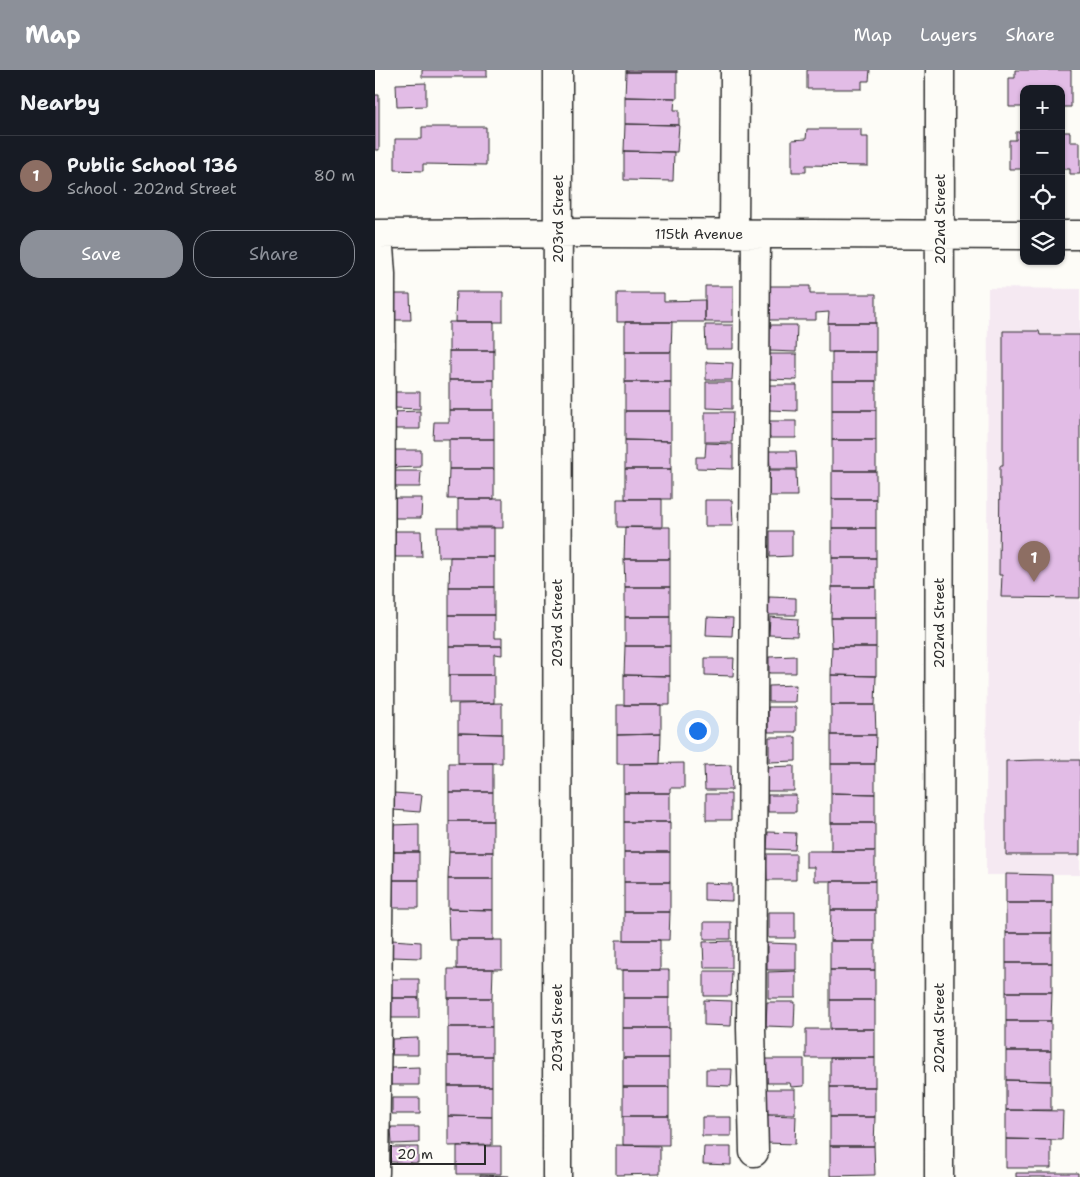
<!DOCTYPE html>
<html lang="en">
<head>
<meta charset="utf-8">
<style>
  body { margin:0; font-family:"Shantell Sans",sans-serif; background:#20242c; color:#f1f3f6 }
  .controls { position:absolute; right:15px; top:15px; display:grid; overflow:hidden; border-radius:10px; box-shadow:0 1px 4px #0004 }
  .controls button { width:45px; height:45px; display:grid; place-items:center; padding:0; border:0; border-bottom:1px solid #363941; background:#171b24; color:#f1f3f6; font:25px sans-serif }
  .scale { position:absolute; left:15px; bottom:12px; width:96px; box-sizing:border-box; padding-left:5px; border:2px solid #2b2b2b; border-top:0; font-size:14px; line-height:18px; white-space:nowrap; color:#2b2b2b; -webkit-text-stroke:4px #fdfcf7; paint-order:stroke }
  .you { position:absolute; left:322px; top:660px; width:18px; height:18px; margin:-12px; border:4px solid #fff; border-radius:50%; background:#1a73e8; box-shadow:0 0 0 8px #1a73e833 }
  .badge { display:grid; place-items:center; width:32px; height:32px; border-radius:50%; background:#8c9099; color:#fff; font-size:16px; font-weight:700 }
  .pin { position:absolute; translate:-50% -41px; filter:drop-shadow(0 1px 2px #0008) }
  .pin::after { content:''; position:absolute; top:26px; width:18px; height:15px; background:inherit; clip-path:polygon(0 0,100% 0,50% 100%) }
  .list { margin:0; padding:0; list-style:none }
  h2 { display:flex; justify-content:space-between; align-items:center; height:65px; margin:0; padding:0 20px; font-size:21px }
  h2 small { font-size:16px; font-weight:400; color:#9ea1a6 }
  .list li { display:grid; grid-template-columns:32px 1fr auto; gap:15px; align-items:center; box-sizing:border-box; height:80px; padding:0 20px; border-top:1px solid #363941 }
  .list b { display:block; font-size:19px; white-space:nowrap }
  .list p { margin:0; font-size:16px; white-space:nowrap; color:#9ea1a6 }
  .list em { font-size:16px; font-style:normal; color:#9ea1a6 }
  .actions { display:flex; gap:10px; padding:15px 20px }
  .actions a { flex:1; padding:11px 0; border:1px solid #8c9099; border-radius:20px; text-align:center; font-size:18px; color:#8c9099 }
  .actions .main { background:#8c9099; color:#fff }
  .icon { flex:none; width:28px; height:28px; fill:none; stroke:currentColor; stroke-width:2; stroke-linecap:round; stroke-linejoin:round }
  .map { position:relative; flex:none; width:705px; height:1107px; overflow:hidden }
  header { display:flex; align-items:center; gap:30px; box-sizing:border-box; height:70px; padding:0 25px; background:#8c9099; color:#fff }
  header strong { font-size:24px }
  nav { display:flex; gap:28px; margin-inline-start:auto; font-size:18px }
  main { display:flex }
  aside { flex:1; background:#171b24 }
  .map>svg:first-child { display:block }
</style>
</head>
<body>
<header>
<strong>Map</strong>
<nav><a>Map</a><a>Layers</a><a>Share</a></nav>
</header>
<main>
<aside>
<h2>Nearby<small></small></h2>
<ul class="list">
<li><span class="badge" style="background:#8d6e63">1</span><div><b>Public School 136</b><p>School · 202nd Street</p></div><em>80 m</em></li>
</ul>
<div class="actions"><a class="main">Save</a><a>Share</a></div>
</aside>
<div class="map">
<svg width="705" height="1107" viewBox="0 0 705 1107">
  <rect width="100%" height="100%" fill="#fdfcf7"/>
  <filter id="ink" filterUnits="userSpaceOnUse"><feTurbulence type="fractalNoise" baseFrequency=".02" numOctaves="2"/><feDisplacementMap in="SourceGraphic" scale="10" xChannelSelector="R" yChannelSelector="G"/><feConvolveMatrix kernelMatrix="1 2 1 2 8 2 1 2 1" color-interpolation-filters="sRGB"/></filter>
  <g filter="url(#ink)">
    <path fill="#f5e9f2" d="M 613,218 L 705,219 L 705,805 L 611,805 Z"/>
    <path fill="#e2bce6" stroke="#2b2b2b" d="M 47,0 L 112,0 L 112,7 L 47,7 Z
      M 251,0 L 302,0 L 302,2 L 251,2 Z
      M 432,0 L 495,0 L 494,11 L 487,11 L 487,19 L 432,19 Z
      M 640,0 L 696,0 L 696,37 L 686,37 L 686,19 L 649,19 L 649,37 L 634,37 L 634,8 L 640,8 Z
      M 251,2 L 302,2 L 302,28 L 250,27 Z
      M 51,13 L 51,36 L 22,37 L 21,14 Z
      M 0,25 L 4,25 L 4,80 L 0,80 Z
      M 250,27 L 300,28 L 299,40 L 304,40 L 304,55 L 250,54 Z
      M 250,54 L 304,55 L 302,82 L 249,81 Z
      M 47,57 L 111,57 L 111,95 L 48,94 L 48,101 L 20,100 L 20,69 L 47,69 Z
      M 432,59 L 486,59 L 486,67 L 493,67 L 493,96 L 431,95 L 431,102 L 417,102 L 417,70 L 431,69 Z
      M 641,62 L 649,62 L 649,99 L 634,99 L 634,70 L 641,70 Z
      M 686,62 L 695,62 L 695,72 L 705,72 L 705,104 L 695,104 L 695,99 L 686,99 Z
      M 249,81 L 299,82 L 298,111 L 249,110 Z
      M 330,216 L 358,216 L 358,252 L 330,252 Z
      M 394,216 L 435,216 L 435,224 L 501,224 L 501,253 L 453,253 L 454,242 L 441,243 L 441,250 L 394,250 Z
      M 81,222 L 128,222 L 128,252 L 80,252 Z
      M 242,223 L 289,223 L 289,231 L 330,230 L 330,252 L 242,252 Z
      M 17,224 L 35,224 L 36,250 L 18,250 Z
      M 74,252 L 119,252 L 119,281 L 74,281 Z
      M 250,252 L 297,252 L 296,282 L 250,282 Z
      M 453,253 L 501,253 L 501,282 L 453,282 Z
      M 330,255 L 358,255 L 358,279 L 331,279 Z
      M 394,255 L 422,255 L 421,282 L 394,281 Z
      M 628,261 L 664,261 L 665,265 L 705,265 L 705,528 L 626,527 L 627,505 L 624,505 L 625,396 L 628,396 Z
      M 74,281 L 119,281 L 119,310 L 74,310 Z
      M 250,282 L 296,282 L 296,312 L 250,312 Z
      M 457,282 L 501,282 L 501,311 L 457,311 Z
      M 394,284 L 422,284 L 422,310 L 393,309 Z
      M 331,292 L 358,293 L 357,310 L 331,310 Z
      M 74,310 L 119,310 L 119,340 L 74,340 Z
      M 457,311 L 501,311 L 501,340 L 457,340 Z
      M 250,312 L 296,312 L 296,341 L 250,341 Z
      M 331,312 L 357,312 L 357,339 L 331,338 Z
      M 394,315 L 422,315 L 422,341 L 394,340 Z
      M 20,322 L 45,322 L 45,339 L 20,338 Z
      M 74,340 L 119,340 L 119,369 L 58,369 L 59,352 L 74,352 Z
      M 457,340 L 501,340 L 501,370 L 457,370 Z
      M 45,341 L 45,359 L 18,359 L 18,342 Z
      M 250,341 L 296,341 L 296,371 L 250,370 Z
      M 330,342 L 358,342 L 357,372 L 330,372 Z
      M 394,351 L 421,351 L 421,368 L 394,368 Z
      M 74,369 L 119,369 L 119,399 L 74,399 Z
      M 250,370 L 296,371 L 296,399 L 250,399 Z
      M 457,370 L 501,370 L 501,401 L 457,401 Z
      M 331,373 L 358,374 L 358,399 L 321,398 L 321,387 L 330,387 Z
      M 18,380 L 46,380 L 46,397 L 17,398 Z
      M 394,381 L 421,381 L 422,399 L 395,399 Z
      M 74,399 L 119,399 L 119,429 L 73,429 Z
      M 250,399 L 296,399 L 296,429 L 250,429 Z
      M 394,400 L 421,400 L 422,426 L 394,426 Z
      M 19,401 L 46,401 L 45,417 L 19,417 Z
      M 457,401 L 501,401 L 501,429 L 457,429 Z
      M 19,428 L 47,428 L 46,448 L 18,448 Z
      M 83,429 L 128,429 L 128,458 L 83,458 Z
      M 242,429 L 287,429 L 287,458 L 242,457 Z
      M 457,429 L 501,429 L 501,458 L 457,458 Z
      M 330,430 L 357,430 L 358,456 L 330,456 Z
      M 62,457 L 119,457 L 119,487 L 63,487 Z
      M 250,457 L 295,457 L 295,489 L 249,489 Z
      M 457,458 L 501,458 L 501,488 L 457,488 Z
      M 17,461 L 46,461 L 47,487 L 18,487 Z
      M 395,461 L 417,461 L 417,486 L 395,487 Z
      M 75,487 L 119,487 L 119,517 L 74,517 Z
      M 457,488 L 501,488 L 501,517 L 457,517 Z
      M 249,489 L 295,489 L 295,517 L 250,517 Z
      M 74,517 L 119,517 L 119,545 L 74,545 Z
      M 250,517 L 295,517 L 295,547 L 250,547 Z
      M 457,517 L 501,517 L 501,548 L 456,548 Z
      M 394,527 L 421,528 L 421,545 L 393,545 Z
      M 74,545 L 119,545 L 119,568 L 127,568 L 127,576 L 74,576 Z
      M 250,547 L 295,547 L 295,576 L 250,576 Z
      M 332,547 L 358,548 L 357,566 L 331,565 Z
      M 395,547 L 423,549 L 422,566 L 394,565 Z
      M 456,548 L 501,548 L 501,577 L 457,577 Z
      M 74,576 L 127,576 L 127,585 L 119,584 L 119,605 L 74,605 Z
      M 250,576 L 295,576 L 295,606 L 249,605 Z
      M 457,577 L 501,577 L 501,606 L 456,605 Z
      M 421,586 L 421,603 L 394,603 L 394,587 Z
      M 330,588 L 359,588 L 358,606 L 330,605 Z
      M 74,605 L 119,605 L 119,633 L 74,633 Z
      M 249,605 L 295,606 L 295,635 L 249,635 Z
      M 456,605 L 501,606 L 500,635 L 456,635 Z
      M 421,615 L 420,632 L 394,632 L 394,616 Z
      M 127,633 L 127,664 L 83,663 L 83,634 Z
      M 242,635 L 286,635 L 286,664 L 242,665 Z
      M 456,635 L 500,635 L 501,665 L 456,665 Z
      M 393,637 L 421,637 L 421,662 L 393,662 Z
      M 83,663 L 127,664 L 127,693 L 83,693 Z
      M 286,664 L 285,694 L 242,694 L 242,665 Z
      M 456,665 L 501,665 L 500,694 L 456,694 Z
      M 394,667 L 421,667 L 421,691 L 394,692 Z
      M 661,690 L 705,690 L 705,785 L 631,785 L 631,691 Z
      M 74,693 L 118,693 L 118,722 L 74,722 Z
      M 309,693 L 309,718 L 295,718 L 295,723 L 249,723 L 249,694 Z
      M 456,694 L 500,694 L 500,724 L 456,723 Z
      M 356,695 L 357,720 L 330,720 L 329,696 Z
      M 419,696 L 419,721 L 389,721 L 389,697 Z
      M 74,722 L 118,722 L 118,751 L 74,751 Z
      M 19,723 L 47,725 L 45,742 L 18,740 Z
      M 249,723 L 295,723 L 295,752 L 249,752 Z
      M 456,723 L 500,724 L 500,753 L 456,753 Z
      M 331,724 L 356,724 L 356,750 L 331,750 Z
      M 393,725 L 421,725 L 421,742 L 393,742 Z
      M 74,751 L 118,751 L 118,782 L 74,782 Z
      M 249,752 L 295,752 L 295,782 L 249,782 Z
      M 456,753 L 500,753 L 500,781 L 456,781 Z
      M 44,754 L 44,782 L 18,782 L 18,755 Z
      M 393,762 L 421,763 L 420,780 L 392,779 Z
      M 431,781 L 500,781 L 500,811 L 439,811 L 439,797 L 431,797 Z
      M 18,782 L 44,782 L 44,810 L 18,810 Z
      M 74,782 L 118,782 L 118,809 L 73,809 Z
      M 249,782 L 295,782 L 295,812 L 249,812 Z
      M 391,784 L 421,784 L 421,810 L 392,810 Z
      M 631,804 L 677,805 L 677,833 L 631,833 Z
      M 73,809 L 118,809 L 118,840 L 73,839 Z
      M 18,810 L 44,810 L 44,838 L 18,838 Z
      M 456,811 L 500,811 L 500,840 L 456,840 Z
      M 249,812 L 295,812 L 295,842 L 249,842 Z
      M 329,813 L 357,814 L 357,831 L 329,830 Z
      M 631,833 L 677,833 L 677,863 L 631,863 Z
      M 73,839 L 118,840 L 118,870 L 74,870 Z
      M 456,840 L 500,840 L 500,871 L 455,871 Z
      M 249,842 L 295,842 L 294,870 L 249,870 Z
      M 393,842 L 420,842 L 420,868 L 393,868 Z
      M 329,852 L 356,852 L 356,869 L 329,869 Z
      M 631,863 L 677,863 L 677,893 L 631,893 Z
      M 17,870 L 46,872 L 46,888 L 16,887 Z
      M 82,870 L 127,870 L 127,899 L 82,899 Z
      M 241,870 L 285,870 L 285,900 L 241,900 Z
      M 357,871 L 357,898 L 329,898 L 328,872 Z
      M 455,871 L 500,871 L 500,900 L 455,900 Z
      M 392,873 L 421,874 L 421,900 L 392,900 Z
      M 631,893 L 677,893 L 677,922 L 631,922 Z
      M 73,899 L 118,899 L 117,928 L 73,928 Z
      M 248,900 L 294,900 L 294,928 L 248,928 Z
      M 455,900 L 500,900 L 500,930 L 455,930 Z
      M 329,901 L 357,901 L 356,926 L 329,926 Z
      M 421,901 L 421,928 L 393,928 L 393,902 Z
      M 16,909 L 44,909 L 44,928 L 16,928 Z
      M 631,922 L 677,922 L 676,951 L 631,951 Z
      M 16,928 L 44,928 L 44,948 L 16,948 Z
      M 73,928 L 117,928 L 117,957 L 73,957 Z
      M 248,928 L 294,928 L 294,958 L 248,958 Z
      M 329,930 L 357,931 L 356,956 L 329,955 Z
      M 455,930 L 500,930 L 500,959 L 455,959 Z
      M 392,932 L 420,932 L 419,957 L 391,956 Z
      M 631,951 L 676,951 L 676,981 L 631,981 Z
      M 73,957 L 117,957 L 117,986 L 73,986 Z
      M 248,958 L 294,958 L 294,988 L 248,988 Z
      M 431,959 L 500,959 L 500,988 L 431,988 Z
      M 43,968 L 43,985 L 17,985 L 17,969 Z
      M 631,981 L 676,981 L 676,1011 L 631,1010 Z
      M 73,986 L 117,986 L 117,1016 L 73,1016 Z
      M 248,988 L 294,988 L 294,1017 L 248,1017 Z
      M 455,988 L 500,988 L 500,1017 L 455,1017 Z
      M 390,989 L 429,989 L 429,1016 L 416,1017 L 415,1013 L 391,1013 Z
      M 44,997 L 44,1015 L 16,1015 L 16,998 Z
      M 331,999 L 357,999 L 356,1016 L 331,1015 Z
      M 631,1010 L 676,1011 L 676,1040 L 631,1040 Z
      M 73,1016 L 117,1016 L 117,1047 L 73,1046 Z
      M 248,1017 L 294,1017 L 294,1046 L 248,1046 Z
      M 455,1017 L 500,1017 L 500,1047 L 455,1047 Z
      M 392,1019 L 420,1019 L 420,1044 L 392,1044 Z
      M 17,1028 L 45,1028 L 45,1044 L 17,1044 Z
      M 631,1040 L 688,1041 L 687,1070 L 631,1069 Z
      M 391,1045 L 421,1046 L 420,1074 L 391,1073 Z
      M 73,1046 L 117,1047 L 117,1075 L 73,1076 Z
      M 248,1046 L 294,1046 L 294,1075 L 248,1075 Z
      M 327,1047 L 356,1047 L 356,1066 L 327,1066 Z
      M 455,1047 L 500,1047 L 499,1076 L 455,1076 Z
      M 16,1057 L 44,1057 L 44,1073 L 17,1074 Z
      M 631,1069 L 676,1070 L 676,1098 L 631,1098 Z
      M 241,1075 L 285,1076 L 285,1104 L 241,1105 Z
      M 82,1076 L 126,1076 L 126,1104 L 82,1104 Z
      M 455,1076 L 499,1076 L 500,1105 L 455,1106 Z
      M 16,1077 L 43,1077 L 43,1093 L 15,1092 Z
      M 329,1077 L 356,1077 L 356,1095 L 328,1094 Z
      M 641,1103 L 703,1103 L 703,1107 L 641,1107 Z
      M 105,1105 L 134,1106 L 134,1107 L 105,1107 Z"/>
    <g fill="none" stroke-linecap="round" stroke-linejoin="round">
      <defs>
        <path id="minor" d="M 0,164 L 216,163 L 649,165
          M 359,164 L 360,0
          M 686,165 L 705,165
          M 379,1082 L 376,958 L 381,164
          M 0,1103 L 5,697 L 6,204 L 3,164
          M 182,1107 L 183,0
          M 564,1107 L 565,0"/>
      </defs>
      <use href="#minor" stroke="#2b2b2b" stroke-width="31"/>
      <use href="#minor" stroke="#fdfcf7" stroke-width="28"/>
    </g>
  </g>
  <g text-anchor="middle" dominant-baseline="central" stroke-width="4" stroke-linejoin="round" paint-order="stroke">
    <g font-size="14" fill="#2b2b2b" stroke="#fdfcf7">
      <text transform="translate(183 149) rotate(-90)">203rd Street</text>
      <text transform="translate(565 149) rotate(-90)">202nd Street</text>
      <text x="324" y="164">115th Avenue</text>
      <text transform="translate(182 553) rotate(-90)">203rd Street</text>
      <text transform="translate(564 553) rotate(-90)">202nd Street</text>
      <text transform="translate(182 958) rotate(-90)">203rd Street</text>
      <text transform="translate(564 958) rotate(-90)">202nd Street</text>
    </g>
  </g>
</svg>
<div class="controls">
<button>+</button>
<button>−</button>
<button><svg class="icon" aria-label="locate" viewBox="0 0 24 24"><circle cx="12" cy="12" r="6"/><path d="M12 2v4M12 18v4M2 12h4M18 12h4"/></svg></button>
<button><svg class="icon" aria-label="layers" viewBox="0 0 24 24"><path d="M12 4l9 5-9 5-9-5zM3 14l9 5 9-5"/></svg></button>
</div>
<div class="scale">20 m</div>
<div class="you"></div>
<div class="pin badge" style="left:659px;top:512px;background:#8d6e63">1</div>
</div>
</main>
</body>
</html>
